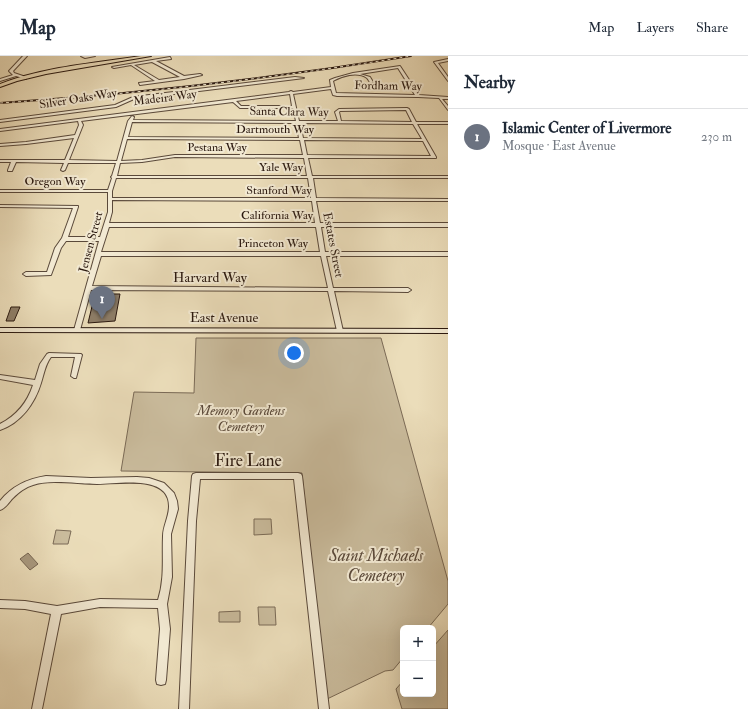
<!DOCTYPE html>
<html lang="en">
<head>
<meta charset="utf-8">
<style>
  body { margin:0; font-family:"IM FELL Double Pica",serif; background:#f2f2f3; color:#1f2937 }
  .controls { position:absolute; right:12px; bottom:12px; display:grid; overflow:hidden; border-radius:6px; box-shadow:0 4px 16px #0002 }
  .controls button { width:36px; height:36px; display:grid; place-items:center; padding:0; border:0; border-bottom:1px solid #e0e1e3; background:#fff; color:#1f2937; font:20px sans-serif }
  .you { position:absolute; left:294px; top:297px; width:14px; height:14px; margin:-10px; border:3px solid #fff; border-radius:50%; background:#1a73e8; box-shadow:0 0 0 6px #1a73e833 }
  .badge { display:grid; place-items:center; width:26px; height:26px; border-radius:50%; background:#8f2418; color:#fff; font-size:13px; font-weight:700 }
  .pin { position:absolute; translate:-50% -33px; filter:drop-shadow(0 1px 2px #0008) }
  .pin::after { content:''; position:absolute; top:21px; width:14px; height:12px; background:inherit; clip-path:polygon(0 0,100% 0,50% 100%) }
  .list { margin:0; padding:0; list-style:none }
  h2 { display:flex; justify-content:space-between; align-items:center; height:52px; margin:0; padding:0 16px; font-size:17px }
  h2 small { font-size:13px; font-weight:400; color:#747a83 }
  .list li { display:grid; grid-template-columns:26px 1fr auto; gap:12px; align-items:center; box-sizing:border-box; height:56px; padding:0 16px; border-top:1px solid #e0e1e3 }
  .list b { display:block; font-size:15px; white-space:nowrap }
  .list p { margin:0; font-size:13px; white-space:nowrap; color:#747a83 }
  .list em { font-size:13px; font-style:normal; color:#747a83 }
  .map { position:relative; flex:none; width:448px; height:653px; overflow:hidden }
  header { display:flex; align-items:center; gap:24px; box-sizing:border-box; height:56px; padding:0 20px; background:#fff; border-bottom:1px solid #e0e1e3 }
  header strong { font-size:19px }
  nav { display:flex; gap:22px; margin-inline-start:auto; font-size:14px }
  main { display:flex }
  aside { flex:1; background:#fff }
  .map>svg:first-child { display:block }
</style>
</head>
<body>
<header>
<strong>Map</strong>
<nav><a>Map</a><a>Layers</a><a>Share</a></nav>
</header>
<main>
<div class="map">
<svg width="448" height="653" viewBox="0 0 448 653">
  <rect width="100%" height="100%" fill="#ebddba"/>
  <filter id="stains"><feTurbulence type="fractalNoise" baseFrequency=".005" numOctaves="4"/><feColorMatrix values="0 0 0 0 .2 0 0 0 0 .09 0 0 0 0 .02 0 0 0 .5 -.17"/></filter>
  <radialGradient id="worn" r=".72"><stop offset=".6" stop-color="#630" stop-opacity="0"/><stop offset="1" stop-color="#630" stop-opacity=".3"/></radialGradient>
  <path fill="#cabc9d" stroke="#7a6a56" d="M 196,282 L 381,282 L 448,525 L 448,548 L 428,572 L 403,572 L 403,602 L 393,614 L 385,615 L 325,644 L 302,417 L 121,415 L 134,336 L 194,337 Z
    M 254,463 L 271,463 L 272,478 L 254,479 Z
    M 56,474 L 71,475 L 68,488 L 53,488 Z
    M 258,551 L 275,551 L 276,569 L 259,569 Z
    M 240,555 L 240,566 L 219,566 L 219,556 Z
    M 448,574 L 448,653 L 402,653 L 396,633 L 403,625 L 403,638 L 433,638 L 433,591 Z"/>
  <path fill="#a99a80" stroke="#766653" d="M 28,497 L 38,508 L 30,514 L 20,503 Z"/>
  <path fill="#8e7e68" stroke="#2a180f" d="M 95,238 L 120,238 L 115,265 L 88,267 Z
    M 11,251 L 20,251 L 14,265 L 6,265 Z"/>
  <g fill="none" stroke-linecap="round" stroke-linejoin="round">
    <defs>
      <path id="street" d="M 23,0 L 27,0 L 13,15 L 14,17 L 26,21 L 26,23 L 16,20 L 0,25 L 0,23 L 13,19 L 9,15 Z
        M 81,0 L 95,0 L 85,2 Z
        M 170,1 L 171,3 L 156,5 L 184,20 L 200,18 L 202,19 L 184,23 L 140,29 L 139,27 L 155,25 L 131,9 L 114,12 L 112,11 ZM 152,6 L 180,21 L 159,24 L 134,9 Z
        M 448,3 L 448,5 L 438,7 L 448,21 L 448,25 L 434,6 Z
        M 400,10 L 419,39 L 448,41 L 448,43 L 442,43 L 448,50 L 448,54 L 439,42 L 418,41 L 337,40 L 333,39 L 331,33 L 293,38 L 299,65 L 338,65 L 335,56 L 339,53 L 407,52 L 409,53 L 416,66 L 448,66 L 448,68 L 417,68 L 436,101 L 436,102 L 308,102 L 312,120 L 448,120 L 448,122 L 313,122 L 316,142 L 448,143 L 448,145 L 316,145 L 320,167 L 448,167 L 448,171 L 321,171 L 325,196 L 448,196 L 448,200 L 326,200 L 333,232 L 408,232 L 411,234 L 408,236 L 334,235 L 343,275 L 342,276 L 338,276 L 337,275 L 328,235 L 91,234 L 80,274 L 77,276 L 74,274 L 99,185 L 66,185 L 61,192 L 51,219 L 26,220 L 23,218 L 26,216 L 47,216 L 55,192 L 62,182 L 73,152 L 0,151 L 0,149 L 78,150 L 78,151 L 68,181 L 100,181 L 108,156 L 108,136 L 0,136 L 0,134 L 108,134 L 112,122 L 111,121 L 112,120 L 116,107 L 68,107 L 65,114 L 63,115 L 61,114 L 64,107 L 16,106 L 12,115 L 8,115 L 8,114 L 11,106 L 0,106 L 0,104 L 65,104 L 74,82 L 26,88 L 0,90 L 0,88 L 26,86 L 75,79 L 79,69 L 78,65 L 0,75 L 0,73 L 289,36 L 291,35 L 293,36 L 331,31 L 330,24 L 335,22 L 353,17 ZM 398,12 L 415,39 L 336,37 L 333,25 C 342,20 357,15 367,22 C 369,24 369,26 371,27 L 373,26 L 370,21 L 360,18 ZM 290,38 L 292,50 L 241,50 L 236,45 ZM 233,46 L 240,52 L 293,52 L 296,65 L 133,64 L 134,61 L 132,60 L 128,65 L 117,105 L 69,104 L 83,69 L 81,65 ZM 406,54 L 412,66 L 341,65 L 339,56 L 340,55 ZM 132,66 L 296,67 L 299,82 L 128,81 ZM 300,67 L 413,68 L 422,83 L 303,82 ZM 127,83 L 300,84 L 303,99 L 175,99 L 142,104 L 121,105 ZM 304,84 L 423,85 L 431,100 L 307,99 ZM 175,101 L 304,102 L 307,120 L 117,120 L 120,107 L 142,106 ZM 116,122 L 308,122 L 311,142 L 112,142 L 112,135 ZM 112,144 L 312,145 L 315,167 L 109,167 L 112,156 ZM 109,171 L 316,171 L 320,196 L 101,196 ZM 101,200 L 321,200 L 328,232 L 92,230 Z
        M 295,21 L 304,22 L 134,43 L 116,51 L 0,66 L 0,64 L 115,49 L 133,41 Z
        M 49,297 L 81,298 L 82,299 L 76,322 L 74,322 L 71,320 L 75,301 L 51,301 C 45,309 44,318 41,327 C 35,347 21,367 0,374 L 0,368 C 17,359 27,347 33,329 L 0,323 L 0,319 L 35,324 L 40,308 L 47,298 Z
        M 196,417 L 298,417 L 301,418 L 302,420 L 329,653 L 319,653 L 294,423 L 200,423 L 196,465 L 189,653 L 179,653 L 188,465 L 192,420 L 193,418 Z
        M 46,420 L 91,422 L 137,421 L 149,422 L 164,427 L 174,437 L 177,445 L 178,453 L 171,478 L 172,521 L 167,548 L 170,573 L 166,624 L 165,628 L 161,629 L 157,628 L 156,624 L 160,573 L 158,552 L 100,551 L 61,558 L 42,653 L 32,653 L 51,558 L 25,553 L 0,552 L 0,544 L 25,545 L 57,550 L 100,543 L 158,544 C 165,522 162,502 163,480 C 163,470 169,461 169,450 C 169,418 118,428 97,428 C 78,428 50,423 33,429 C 26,431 19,436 13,442 C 9,446 5,453 0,454 L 0,445 C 12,430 27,423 46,420 Z"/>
      <path id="secondary" d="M 0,272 L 448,273 L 448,277 L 0,276 Z"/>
      <path id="primary" d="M 141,0 L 151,0 L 46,18 L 17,25 L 0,31 L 0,28 C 43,11 95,7 141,0 Z"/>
    </defs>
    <use href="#street" stroke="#5a493a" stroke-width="2"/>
    <use href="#secondary" stroke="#2a180f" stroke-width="2"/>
    <use href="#primary" stroke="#2a180f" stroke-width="2"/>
    <use href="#street" fill="#f2e9d2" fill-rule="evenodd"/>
    <use href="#secondary" fill="#f2e9d2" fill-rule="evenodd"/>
    <use href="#primary" fill="#ebddba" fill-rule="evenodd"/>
    <defs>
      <path id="rail" d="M 0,47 C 138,38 275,22 411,0"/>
    </defs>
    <use href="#rail" stroke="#2a180f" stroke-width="2"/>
    <use href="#rail" stroke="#f2e9d2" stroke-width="1" stroke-dasharray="3" stroke-linecap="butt"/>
  </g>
  <g text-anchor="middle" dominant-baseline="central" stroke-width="4" stroke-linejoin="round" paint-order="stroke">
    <g font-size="12" fill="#2a180f" stroke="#f2e9d2">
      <text transform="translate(388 30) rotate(1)">Fordham Way</text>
      <text transform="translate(165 42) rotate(-7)">Madeira Way</text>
      <text transform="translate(78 43) rotate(-9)">Silver Oaks Way</text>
      <text transform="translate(289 56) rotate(1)">Santa Clara Way</text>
      <text x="275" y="73">Dartmouth Way</text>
      <text x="217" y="91">Pestana Way</text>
      <text x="281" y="111">Yale Way</text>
      <text x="55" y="125">Oregon Way</text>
      <text x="279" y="134">Stanford Way</text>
      <text x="277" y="159">California Way</text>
      <text transform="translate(91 186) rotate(-75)">Jensen Street</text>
      <text x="273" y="187">Princeton Way</text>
      <text transform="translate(333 189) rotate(79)">Estates Street</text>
    </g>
    <g font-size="14" fill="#2a180f" stroke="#f2e9d2">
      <text x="210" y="221">Harvard Way</text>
      <text x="224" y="261">East Avenue</text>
    </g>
    <g font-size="14" font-style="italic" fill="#5a493a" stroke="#f2e9d2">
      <text x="241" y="354">Memory Gardens<tspan x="241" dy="16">Cemetery</tspan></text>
    </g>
    <g font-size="17" fill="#2a180f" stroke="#f2e9d2">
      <text x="248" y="404">Fire Lane</text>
    </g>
    <g font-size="17" font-style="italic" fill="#5a493a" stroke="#f2e9d2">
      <text x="376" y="499">Saint Michaels<tspan x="376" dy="20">Cemetery</tspan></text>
    </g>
  </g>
  <rect width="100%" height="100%" filter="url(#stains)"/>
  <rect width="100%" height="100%" fill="url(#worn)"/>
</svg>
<div class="controls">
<button>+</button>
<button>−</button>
</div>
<div class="you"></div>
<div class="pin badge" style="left:102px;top:263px;background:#6b7280">1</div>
</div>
<aside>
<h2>Nearby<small></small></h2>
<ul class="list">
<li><span class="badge" style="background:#6b7280">1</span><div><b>Islamic Center of Livermore</b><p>Mosque · East Avenue</p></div><em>230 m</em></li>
</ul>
</aside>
</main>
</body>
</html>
